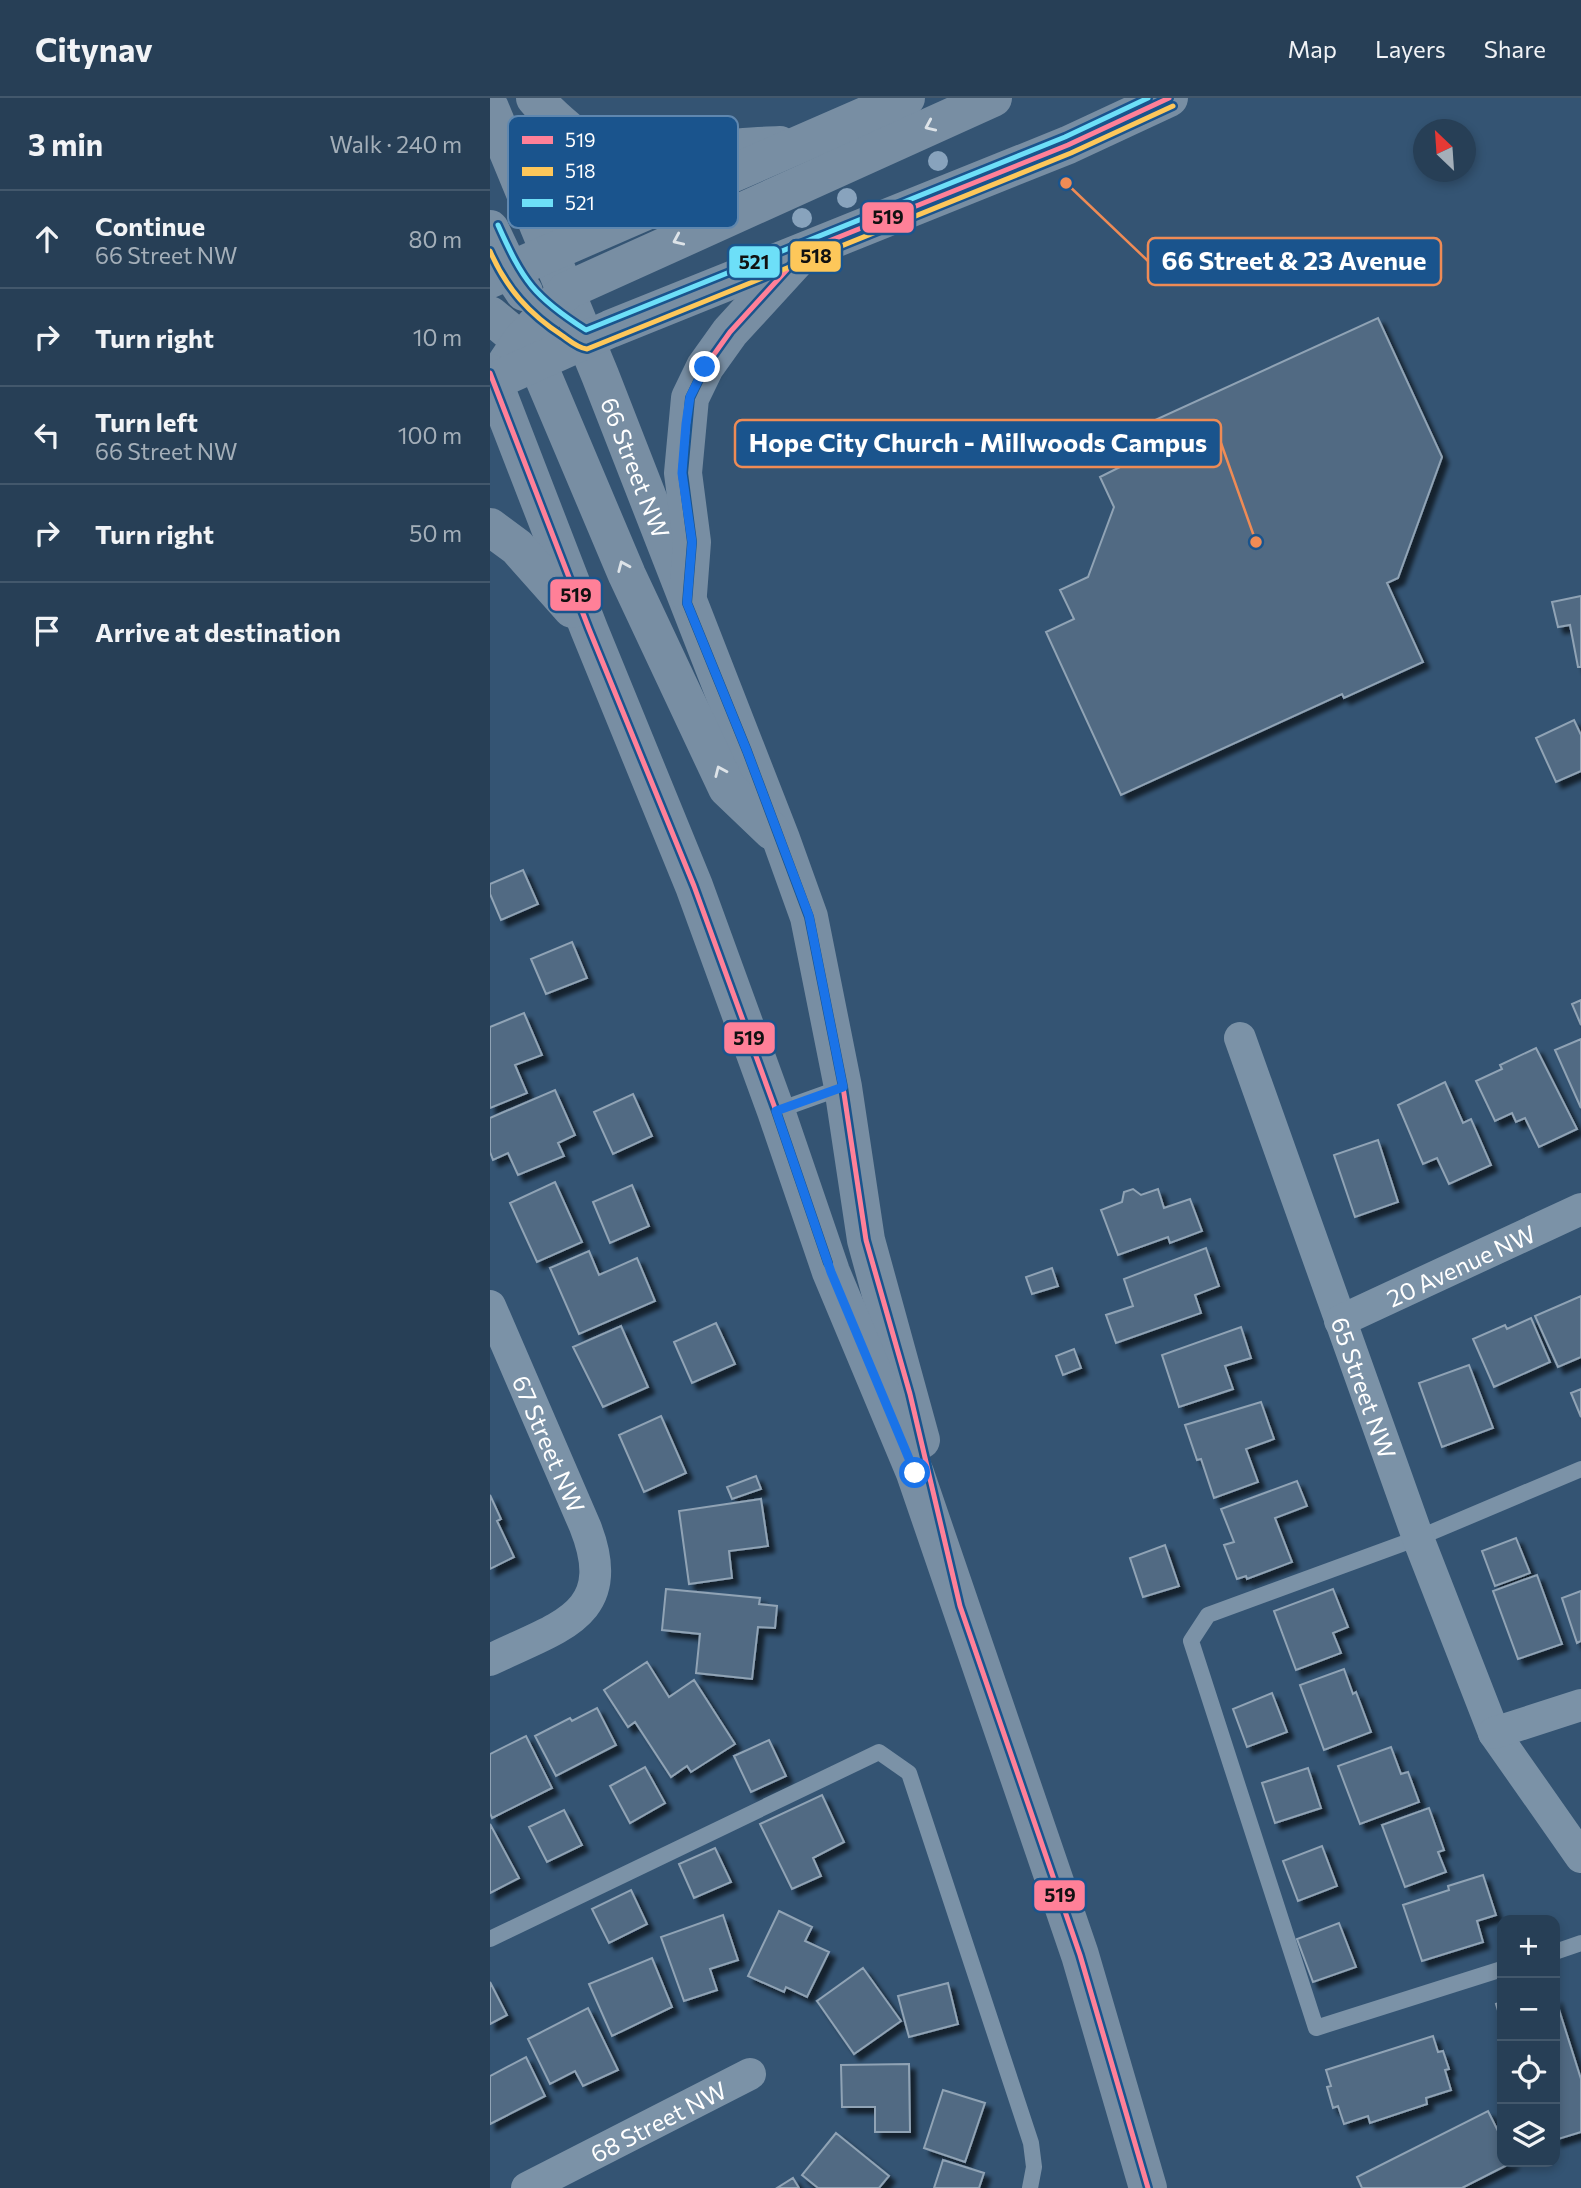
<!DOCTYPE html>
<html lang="en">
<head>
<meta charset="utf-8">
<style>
  body { margin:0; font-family:Commissioner,sans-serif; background:#2f465c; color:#f1f3f6 }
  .controls { position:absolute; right:21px; bottom:21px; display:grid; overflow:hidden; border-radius:14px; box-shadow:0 4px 10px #0003 }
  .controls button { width:63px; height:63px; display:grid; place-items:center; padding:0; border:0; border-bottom:2px solid #43586c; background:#273f56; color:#f1f3f6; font:35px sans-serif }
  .compass { position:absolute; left:923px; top:21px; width:63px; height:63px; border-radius:50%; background:#273f56; box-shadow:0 4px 10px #0003; rotate:335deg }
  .stop { position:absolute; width:21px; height:21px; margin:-16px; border:5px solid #1a73e8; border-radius:50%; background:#fff }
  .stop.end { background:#1a73e8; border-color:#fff; box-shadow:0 2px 7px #0008 }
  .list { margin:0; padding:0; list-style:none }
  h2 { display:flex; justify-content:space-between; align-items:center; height:91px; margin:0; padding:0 28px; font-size:30px }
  h2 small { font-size:23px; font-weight:400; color:#a4afb9 }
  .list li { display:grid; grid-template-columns:46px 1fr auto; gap:21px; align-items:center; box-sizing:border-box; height:98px; padding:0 28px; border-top:2px solid #43586c }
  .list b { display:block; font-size:26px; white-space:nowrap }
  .list p { margin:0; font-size:23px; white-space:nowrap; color:#a4afb9 }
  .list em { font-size:23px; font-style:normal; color:#a4afb9 }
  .icon { flex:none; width:38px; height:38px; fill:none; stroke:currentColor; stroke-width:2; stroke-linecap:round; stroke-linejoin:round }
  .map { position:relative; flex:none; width:1091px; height:2090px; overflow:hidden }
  header { display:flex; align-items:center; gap:42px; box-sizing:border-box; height:98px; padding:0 35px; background:#273f56; border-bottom:2px solid #43586c }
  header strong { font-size:33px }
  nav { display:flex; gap:38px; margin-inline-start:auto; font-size:24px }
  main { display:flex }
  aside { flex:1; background:#273f56 }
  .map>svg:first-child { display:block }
</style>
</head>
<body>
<header>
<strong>Citynav</strong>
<nav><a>Map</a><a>Layers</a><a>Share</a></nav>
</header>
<main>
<aside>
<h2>3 min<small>Walk · 240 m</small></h2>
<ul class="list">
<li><svg class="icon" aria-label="ahead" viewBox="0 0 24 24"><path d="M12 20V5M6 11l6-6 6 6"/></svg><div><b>Continue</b><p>66 Street NW</p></div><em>80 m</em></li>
<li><svg class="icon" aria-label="right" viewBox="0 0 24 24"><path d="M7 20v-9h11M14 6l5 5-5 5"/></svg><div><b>Turn right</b></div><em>10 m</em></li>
<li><svg class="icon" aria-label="left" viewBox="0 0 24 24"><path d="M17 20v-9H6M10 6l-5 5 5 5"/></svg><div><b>Turn left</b><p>66 Street NW</p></div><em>100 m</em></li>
<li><svg class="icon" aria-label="right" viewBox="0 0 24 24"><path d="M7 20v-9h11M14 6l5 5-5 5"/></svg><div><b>Turn right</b></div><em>50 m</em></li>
<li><svg class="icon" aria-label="arrive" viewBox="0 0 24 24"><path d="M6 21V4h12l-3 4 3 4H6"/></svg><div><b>Arrive at destination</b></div></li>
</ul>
</aside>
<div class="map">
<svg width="1091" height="2090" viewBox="0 0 1091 2090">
  <defs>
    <filter id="shadow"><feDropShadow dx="6" dy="6" stdDeviation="2" flood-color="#0009"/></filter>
  </defs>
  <rect width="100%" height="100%" fill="#345473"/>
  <path fill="#516b83" stroke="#90a3b5" stroke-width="2" filter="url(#shadow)" d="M 888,220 L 952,359 L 908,480 L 897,485 L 933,564 L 854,600 L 852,596 L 631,697 L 556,534 L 584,521 L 570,492 L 598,479 L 624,409 L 610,379 L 640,364 L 628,339 Z
    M 1091,498 L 1091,569 L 1088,569 L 1080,527 L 1068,529 L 1062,504 Z
    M 1084,622 L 1091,637 L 1091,673 L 1066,684 L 1046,640 Z
    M 33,772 L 48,806 L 11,822 L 0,796 L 0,786 Z
    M 82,844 L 97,880 L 56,896 L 41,861 Z
    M 1091,902 L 1091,927 L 1082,906 Z
    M 34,915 L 52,957 L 25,967 L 37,995 L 0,1010 L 0,929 Z
    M 1091,941 L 1091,1010 L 1065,952 Z
    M 1046,950 L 1087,1031 L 1049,1049 L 1035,1020 L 1026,1024 L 1022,1015 L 1005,1023 L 986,983 L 1012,971 L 1010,967 Z
    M 955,984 L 973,1025 L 981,1021 L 1001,1067 L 959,1086 L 947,1060 L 933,1066 L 908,1007 Z
    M 65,992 L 85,1037 L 68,1045 L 74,1058 L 28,1077 L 18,1055 L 3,1062 L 0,1054 L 0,1020 Z
    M 143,996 L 162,1038 L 123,1056 L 104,1014 Z
    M 888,1042 L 908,1104 L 865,1119 L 844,1057 Z
    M 65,1084 L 92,1144 L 47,1164 L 20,1105 Z
    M 142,1087 L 159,1128 L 120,1145 L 103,1104 Z
    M 643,1091 L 651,1097 L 668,1091 L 674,1110 L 700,1101 L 712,1133 L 680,1145 L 678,1139 L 628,1157 L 611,1112 L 632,1104 L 634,1094 Z
    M 716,1150 L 729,1188 L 705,1197 L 711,1215 L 626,1245 L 616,1217 L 643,1208 L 634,1181 Z
    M 99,1153 L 109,1177 L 147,1160 L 165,1203 L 89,1236 L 60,1170 Z
    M 562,1170 L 568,1188 L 542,1196 L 536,1179 Z
    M 1091,1198 L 1091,1259 L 1068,1269 L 1045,1218 Z
    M 1041,1220 L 1060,1264 L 1004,1289 L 983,1241 L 1015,1227 L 1017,1231 Z
    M 226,1225 L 245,1266 L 202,1285 L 184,1244 Z
    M 131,1228 L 158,1289 L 113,1309 L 83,1249 Z
    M 751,1229 L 761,1260 L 735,1268 L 743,1291 L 689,1309 L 672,1257 Z
    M 584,1251 L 591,1270 L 573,1277 L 566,1258 Z
    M 979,1267 L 1003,1330 L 952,1349 L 929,1285 Z
    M 1091,1291 L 1091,1319 L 1081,1295 Z
    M 771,1304 L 784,1341 L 756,1351 L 768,1384 L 724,1400 L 711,1361 L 707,1362 L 695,1327 Z
    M 171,1318 L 196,1375 L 154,1394 L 129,1337 Z
    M 266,1378 L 271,1391 L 242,1401 L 237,1389 Z
    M 807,1383 L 817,1408 L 785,1420 L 802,1464 L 757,1481 L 756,1478 L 747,1481 L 734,1447 L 744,1444 L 731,1411 Z
    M 0,1397 L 11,1421 L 7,1423 L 24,1459 L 0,1471 Z
    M 271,1401 L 278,1448 L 239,1453 L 242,1480 L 199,1486 L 189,1413 Z
    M 1026,1440 L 1040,1475 L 1005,1488 L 992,1453 Z
    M 675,1447 L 689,1488 L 653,1499 L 640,1460 Z
    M 1047,1477 L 1072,1546 L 1028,1561 L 1003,1493 Z
    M 176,1491 L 270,1500 L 269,1506 L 287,1508 L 285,1530 L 268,1529 L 262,1581 L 206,1575 L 210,1536 L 172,1532 Z
    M 843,1491 L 858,1529 L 843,1535 L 851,1555 L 806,1572 L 784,1513 Z
    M 1091,1493 L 1091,1543 L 1087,1545 L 1072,1500 Z
    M 157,1564 L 179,1599 L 204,1582 L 245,1646 L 201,1674 L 197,1668 L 181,1679 L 145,1624 L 138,1629 L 114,1592 Z
    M 854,1571 L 863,1596 L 866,1594 L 881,1634 L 834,1652 L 810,1587 Z
    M 782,1595 L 797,1634 L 757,1649 L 743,1611 Z
    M 107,1610 L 126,1647 L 66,1678 L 45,1638 L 80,1620 L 82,1623 Z
    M 36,1638 L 62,1690 L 2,1720 L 0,1715 L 0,1656 Z
    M 279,1642 L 296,1678 L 261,1694 L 244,1658 Z
    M 901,1649 L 911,1676 L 918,1674 L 929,1704 L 870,1726 L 848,1668 Z
    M 155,1669 L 175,1705 L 140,1725 L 120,1688 Z
    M 818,1670 L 831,1710 L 785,1725 L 772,1685 Z
    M 332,1697 L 354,1744 L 323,1760 L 331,1778 L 302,1791 L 270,1726 Z
    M 939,1710 L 954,1752 L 948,1754 L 956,1774 L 915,1789 L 892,1727 Z
    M 74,1712 L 92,1747 L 57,1764 L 39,1729 Z
    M 0,1726 L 29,1780 L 0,1795 Z
    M 832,1748 L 847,1788 L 808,1803 L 793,1763 Z
    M 225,1750 L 241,1784 L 204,1800 L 189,1766 Z
    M 993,1777 L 1006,1817 L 987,1823 L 993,1844 L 932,1863 L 913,1807 L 959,1792 L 958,1788 Z
    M 141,1792 L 157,1826 L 119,1845 L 102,1811 Z
    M 289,1813 L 322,1829 L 315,1843 L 339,1854 L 317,1899 L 296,1889 L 294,1894 L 258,1878 Z
    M 233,1817 L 248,1862 L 220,1871 L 227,1892 L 194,1903 L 171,1839 Z
    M 849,1825 L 866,1869 L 823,1884 L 807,1841 Z
    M 162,1860 L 182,1909 L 122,1938 L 99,1886 Z
    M 373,1870 L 411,1923 L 364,1956 L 327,1903 Z
    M 0,1884 L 17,1917 L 0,1926 Z
    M 458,1885 L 468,1926 L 419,1939 L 408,1898 Z
    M 1065,1899 L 1091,1981 L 1091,2034 L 1065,2042 Z
    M 1012,1904 L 1012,1926 L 1006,1906 Z
    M 98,1910 L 128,1972 L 93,1988 L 85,1973 L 60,1986 L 38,1941 Z
    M 943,1938 L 948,1954 L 953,1953 L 959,1971 L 955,1972 L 961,1992 L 936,2000 L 937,2006 L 880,2025 L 878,2018 L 854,2026 L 848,2008 L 843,2010 L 837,1989 L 841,1988 L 836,1972 Z
    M 36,1959 L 55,1998 L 0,2026 L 0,1978 Z
    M 419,1966 L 420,2034 L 385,2034 L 385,2009 L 352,2009 L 351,1967 Z
    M 453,1992 L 495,2005 L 475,2064 L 434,2050 Z
    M 998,2013 L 1012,2041 L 1012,2064 L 1023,2064 L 972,2090 L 872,2090 L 867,2079 Z
    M 346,2035 L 399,2078 L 389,2090 L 328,2090 L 312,2077 Z
    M 453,2062 L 494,2075 L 489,2090 L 444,2090 Z
    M 303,2080 L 309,2090 L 287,2090 Z"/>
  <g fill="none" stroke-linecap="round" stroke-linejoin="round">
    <path stroke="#7b92a7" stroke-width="16" d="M 286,1013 L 353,989
      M 0,1841 L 389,1654 L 419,1675 L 541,2045 L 544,2069 L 540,2090
      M 1065,1854 L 1091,1845
      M 1012,1871 L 826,1930 L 701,1543 L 718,1517 L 928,1440 L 1091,1371"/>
    <g stroke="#7b92a7" stroke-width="32">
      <path id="s1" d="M 750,940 L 928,1440 L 1004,1635 L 1091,1759"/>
      <path id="s2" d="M 0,1208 L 95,1428 C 131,1518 67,1529 0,1562"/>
      <path id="s3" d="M 850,1223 L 1091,1111"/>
      <path d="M 1004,1635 L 1091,1607"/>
      <path id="s4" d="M 37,2090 L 260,1976"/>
    </g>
    <g stroke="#788ea3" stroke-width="38">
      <path d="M 45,0 C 54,11 85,41 97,44 C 152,61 232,49 290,47"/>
      <path id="s5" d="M 0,10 L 110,277 L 291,741 L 319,819 L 353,989 L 376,1142 L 431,1342"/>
      <path d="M 0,131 L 20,173 L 34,194"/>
      <path d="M 0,181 L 416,0"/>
      <path d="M 0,217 L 31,243 L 47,264 L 137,477 L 237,690 L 282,733"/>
      <path d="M 17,264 L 31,243 L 76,193 L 503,0"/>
      <path d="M 0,275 L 99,531 L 204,788 L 286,1013 L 341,1174 L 425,1375 L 590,1857 L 658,2090"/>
      <path d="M 0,285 L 120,231 L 578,47 L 679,0"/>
      <path d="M 0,429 L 27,449 L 82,511"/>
      <path d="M 198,496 L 202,444 L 193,375 L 200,300 L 215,269 L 240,234 L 307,161"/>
    </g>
    <defs>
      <path id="bus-1" d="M 0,275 L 99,531 L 204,788 L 286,1013 L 338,1165
        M 658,2090 L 590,1857 L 470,1508 L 420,1296 L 376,1142 L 353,989 L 319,819 L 257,653 L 197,505 L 202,444 L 193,375 L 200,300 L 215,269 L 240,234 L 314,153 L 578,47 L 679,0"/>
      <path id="bus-2" d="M 0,153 C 16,190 39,216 73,238 C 80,243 88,250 97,251 L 581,55 L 683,8"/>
      <path id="bus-3" d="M 8,127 C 33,183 44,199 96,232 L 575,39 L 658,0"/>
    </defs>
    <use href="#bus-1" stroke="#1a548d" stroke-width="10"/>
    <use href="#bus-2" stroke="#1a548d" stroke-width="10"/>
    <use href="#bus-3" stroke="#1a548d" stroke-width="10"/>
    <use href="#bus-1" stroke="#ff8098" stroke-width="5"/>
    <use href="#bus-2" stroke="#fdc75a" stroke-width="5"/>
    <use href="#bus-3" stroke="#6ddff8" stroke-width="5"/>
  </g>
  <g fill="#88a3bd">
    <circle cx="448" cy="63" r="10"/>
    <circle cx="357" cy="100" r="10"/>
    <circle cx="312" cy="120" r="10"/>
  </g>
  <defs><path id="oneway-chevron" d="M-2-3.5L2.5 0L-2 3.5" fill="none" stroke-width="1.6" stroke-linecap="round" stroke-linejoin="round" transform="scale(1.75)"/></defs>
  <g stroke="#dde3e8">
    <use href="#oneway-chevron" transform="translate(440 28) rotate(156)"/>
    <use href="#oneway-chevron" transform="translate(188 142) rotate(156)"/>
    <use href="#oneway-chevron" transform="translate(133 468) rotate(-113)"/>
    <use href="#oneway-chevron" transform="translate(230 673) rotate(-114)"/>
  </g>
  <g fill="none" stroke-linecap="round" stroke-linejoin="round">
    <path stroke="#1a73e8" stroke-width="9" d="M 215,269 L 200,299 L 196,326 L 192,375 L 202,444 L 197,505 L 257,653 L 319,818 L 353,989 L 286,1013 L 341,1174 L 425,1375"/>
  </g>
  <g text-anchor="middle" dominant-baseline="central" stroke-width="6" stroke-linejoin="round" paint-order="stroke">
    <g font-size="24" fill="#fff" stroke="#1a548d">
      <text stroke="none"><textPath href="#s5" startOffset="388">66 Street NW</textPath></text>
      <text stroke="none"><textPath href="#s3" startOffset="133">20 Avenue NW</textPath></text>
      <text stroke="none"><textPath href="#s1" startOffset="371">65 Street NW</textPath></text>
      <text stroke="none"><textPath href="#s2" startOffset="150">67 Street NW</textPath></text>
      <text stroke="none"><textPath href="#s4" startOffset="147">68 Street NW</textPath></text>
    </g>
  </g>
  <rect x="18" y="18" width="230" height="112" rx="10" fill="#1a548d" stroke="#5f87af" stroke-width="2"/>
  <rect x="32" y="38" width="31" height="8" fill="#ff8098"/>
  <rect x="32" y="69" width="31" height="9" fill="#fdc75a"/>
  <rect x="32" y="101" width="31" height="8" fill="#6ddff8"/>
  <g font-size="19" fill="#fff">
    <text x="75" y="49">519</text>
    <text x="75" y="80">518</text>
    <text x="75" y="112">521</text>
  </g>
  <path fill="none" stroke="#ef8b55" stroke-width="2.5" d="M576 85L658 163M766 444L731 345"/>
  <g fill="#ef8b55" stroke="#1a548d" stroke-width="2.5">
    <circle cx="576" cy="85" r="7"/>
    <circle cx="766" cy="444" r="7"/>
  </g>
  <g fill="#1a548d" stroke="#ef8b55" stroke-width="2.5">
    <rect x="658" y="140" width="293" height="47" rx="7"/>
    <rect x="245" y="322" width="486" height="47" rx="7"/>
  </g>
  <g font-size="26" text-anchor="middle" font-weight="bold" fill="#fff">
    <text x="804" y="172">66 Street &amp; 23 Avenue</text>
    <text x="488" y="354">Hope City Church - Millwoods Campus</text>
  </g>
  <g stroke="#1a548d" stroke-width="2.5">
    <rect x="371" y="103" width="54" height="33" rx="7" fill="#ff8098"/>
    <rect x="299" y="142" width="53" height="33" rx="7" fill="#fdc75a"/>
    <rect x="238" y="147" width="53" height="34" rx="7" fill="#6ddff8"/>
    <rect x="59" y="480" width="53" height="34" rx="7" fill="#ff8098"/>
    <rect x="233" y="923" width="53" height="34" rx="7" fill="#ff8098"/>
    <rect x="543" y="1781" width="53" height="33" rx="7" fill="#ff8098"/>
  </g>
  <g font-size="19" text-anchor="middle" font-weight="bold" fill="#111">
    <text x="398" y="126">519</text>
    <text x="326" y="165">518</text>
    <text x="264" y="171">521</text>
    <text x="86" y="504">519</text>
    <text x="259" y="947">519</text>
    <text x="570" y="1804">519</text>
  </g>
</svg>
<div class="controls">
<button>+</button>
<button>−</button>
<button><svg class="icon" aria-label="locate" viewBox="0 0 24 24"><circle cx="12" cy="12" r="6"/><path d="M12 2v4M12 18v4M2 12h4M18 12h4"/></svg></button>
<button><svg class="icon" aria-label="layers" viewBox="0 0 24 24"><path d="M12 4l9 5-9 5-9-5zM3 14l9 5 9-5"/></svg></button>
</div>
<svg class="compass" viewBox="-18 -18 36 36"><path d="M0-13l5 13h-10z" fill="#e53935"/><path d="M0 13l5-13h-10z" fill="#a4afb9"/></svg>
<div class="stop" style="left:425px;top:1375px"></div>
<div class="stop end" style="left:215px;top:269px"></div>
</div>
</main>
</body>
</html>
